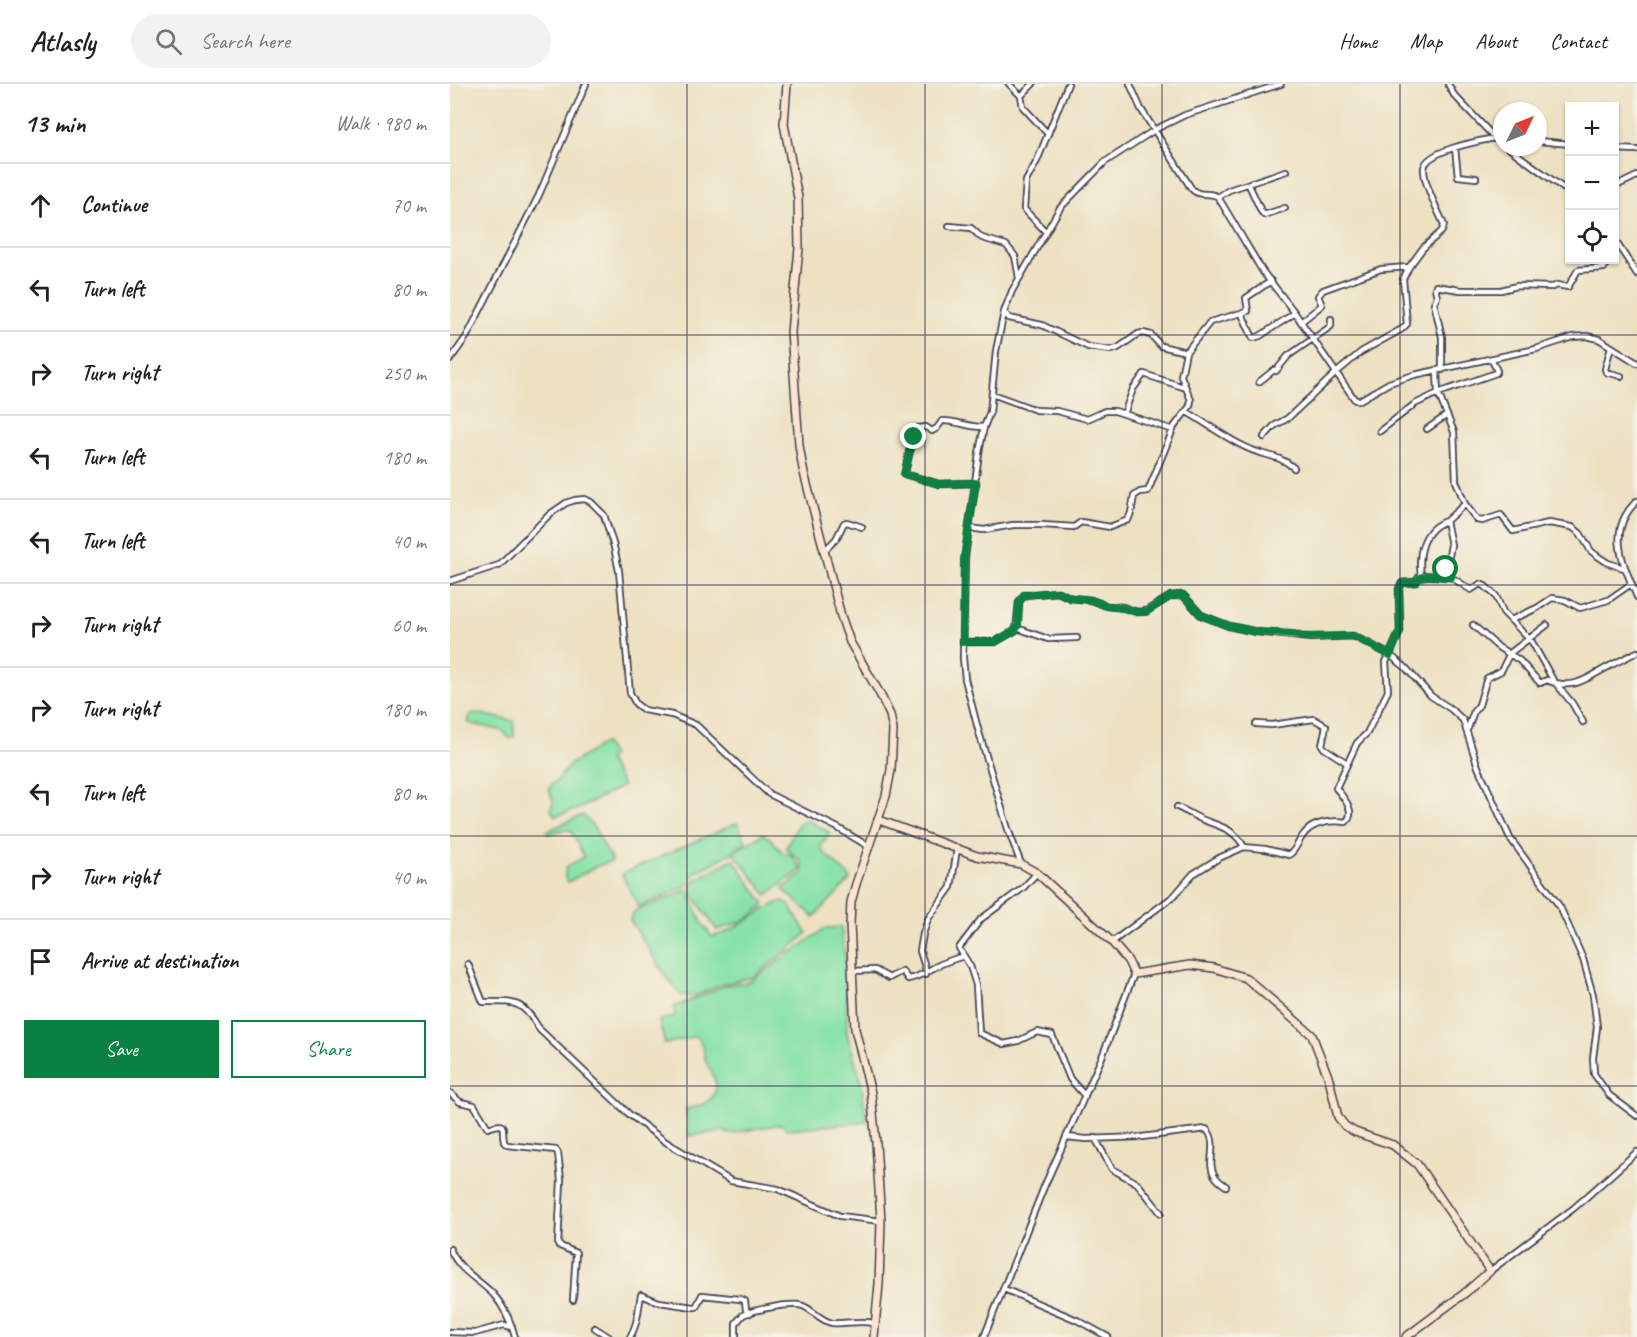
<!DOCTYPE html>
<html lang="en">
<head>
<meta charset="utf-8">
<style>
  body { margin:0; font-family:Caveat,sans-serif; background:#f2f2f2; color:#202124 }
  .controls { position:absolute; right:18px; top:18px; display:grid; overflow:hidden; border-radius:0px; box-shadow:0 2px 4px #0004 }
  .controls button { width:54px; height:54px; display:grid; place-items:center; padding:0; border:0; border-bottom:2px solid #e0e0e0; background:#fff; color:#202124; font:30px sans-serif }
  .compass { position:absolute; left:1043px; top:18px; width:54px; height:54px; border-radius:50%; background:#fff; box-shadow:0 2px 4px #0004; rotate:47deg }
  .stop { position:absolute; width:18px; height:18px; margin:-14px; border:4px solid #0b8043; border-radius:50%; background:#fff }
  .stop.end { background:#0b8043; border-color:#fff; box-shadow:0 2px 6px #0008 }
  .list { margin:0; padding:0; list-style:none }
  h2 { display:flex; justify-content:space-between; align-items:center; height:78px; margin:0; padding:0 24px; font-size:26px }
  h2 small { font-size:20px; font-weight:400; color:#757577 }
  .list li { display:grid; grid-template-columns:39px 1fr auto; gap:18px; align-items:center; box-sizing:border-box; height:84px; padding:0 24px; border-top:2px solid #e0e0e0 }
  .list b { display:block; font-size:22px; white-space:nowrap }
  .list em { font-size:20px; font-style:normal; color:#757577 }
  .actions { display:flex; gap:12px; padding:18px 24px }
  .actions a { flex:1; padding:14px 0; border:2px solid #0b8043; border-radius:0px; text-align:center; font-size:21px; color:#0b8043 }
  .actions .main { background:#0b8043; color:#fff }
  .icon { flex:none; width:33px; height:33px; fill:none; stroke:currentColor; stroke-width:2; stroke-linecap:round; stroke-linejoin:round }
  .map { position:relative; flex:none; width:1187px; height:1253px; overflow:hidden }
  header { display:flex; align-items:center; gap:36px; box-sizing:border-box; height:84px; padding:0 30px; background:#fff; border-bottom:2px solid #e0e0e0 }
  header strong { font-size:28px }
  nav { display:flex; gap:33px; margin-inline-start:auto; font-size:21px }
  .search { width:420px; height:54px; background:#f2f2f2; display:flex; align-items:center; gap:15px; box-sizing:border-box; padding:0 21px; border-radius:33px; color:#757577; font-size:22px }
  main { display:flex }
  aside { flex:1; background:#fff }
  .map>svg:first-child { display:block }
</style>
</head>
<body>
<header>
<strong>Atlasly</strong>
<div class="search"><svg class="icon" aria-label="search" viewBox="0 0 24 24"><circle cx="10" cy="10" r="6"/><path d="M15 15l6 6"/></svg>Search here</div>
<nav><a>Home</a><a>Map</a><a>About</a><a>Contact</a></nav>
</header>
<main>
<aside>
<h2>13 min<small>Walk · 980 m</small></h2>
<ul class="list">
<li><svg class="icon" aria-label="ahead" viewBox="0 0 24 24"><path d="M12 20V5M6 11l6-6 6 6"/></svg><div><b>Continue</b></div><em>70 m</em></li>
<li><svg class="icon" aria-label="left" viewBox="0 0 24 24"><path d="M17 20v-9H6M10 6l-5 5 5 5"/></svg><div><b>Turn left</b></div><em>80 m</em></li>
<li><svg class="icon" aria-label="right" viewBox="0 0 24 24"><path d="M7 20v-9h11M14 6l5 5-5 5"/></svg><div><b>Turn right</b></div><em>250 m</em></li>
<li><svg class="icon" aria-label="left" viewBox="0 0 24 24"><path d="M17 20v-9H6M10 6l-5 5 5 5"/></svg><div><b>Turn left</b></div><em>180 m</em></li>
<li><svg class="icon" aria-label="left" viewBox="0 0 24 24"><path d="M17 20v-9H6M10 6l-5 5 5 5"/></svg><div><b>Turn left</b></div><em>40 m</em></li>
<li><svg class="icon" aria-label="right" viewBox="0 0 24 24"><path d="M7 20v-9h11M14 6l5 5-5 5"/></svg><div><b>Turn right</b></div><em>60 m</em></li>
<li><svg class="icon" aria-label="right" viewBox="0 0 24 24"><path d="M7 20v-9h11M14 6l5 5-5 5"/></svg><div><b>Turn right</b></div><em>180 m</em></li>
<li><svg class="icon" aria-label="left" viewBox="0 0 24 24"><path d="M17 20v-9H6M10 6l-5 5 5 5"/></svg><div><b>Turn left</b></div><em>80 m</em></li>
<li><svg class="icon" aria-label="right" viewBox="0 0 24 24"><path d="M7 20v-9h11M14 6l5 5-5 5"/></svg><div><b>Turn right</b></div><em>40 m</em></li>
<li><svg class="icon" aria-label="arrive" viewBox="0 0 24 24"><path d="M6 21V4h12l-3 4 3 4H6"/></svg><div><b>Arrive at destination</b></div></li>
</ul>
<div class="actions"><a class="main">Save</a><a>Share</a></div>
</aside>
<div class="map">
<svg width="1187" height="1253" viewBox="0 0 1187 1253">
  <rect width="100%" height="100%" fill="#f7f3e8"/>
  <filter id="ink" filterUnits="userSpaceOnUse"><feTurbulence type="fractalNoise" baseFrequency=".0167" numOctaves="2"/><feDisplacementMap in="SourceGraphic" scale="12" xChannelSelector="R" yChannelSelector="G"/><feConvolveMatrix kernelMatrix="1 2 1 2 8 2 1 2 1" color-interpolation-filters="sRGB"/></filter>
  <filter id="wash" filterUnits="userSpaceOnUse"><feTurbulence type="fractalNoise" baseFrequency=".008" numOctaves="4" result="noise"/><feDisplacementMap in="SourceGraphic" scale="24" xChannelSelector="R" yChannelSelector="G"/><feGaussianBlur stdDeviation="1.35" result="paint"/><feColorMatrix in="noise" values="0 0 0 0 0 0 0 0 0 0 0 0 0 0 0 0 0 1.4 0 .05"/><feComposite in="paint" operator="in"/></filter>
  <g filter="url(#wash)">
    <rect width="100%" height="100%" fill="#ede1c2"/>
    <path fill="#88e2a7" stroke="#558271" stroke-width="1.5" d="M 26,629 L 64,637 L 64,652 L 60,655 L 53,647 L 18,639 L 20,630 Z
      M 154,659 L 162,672 L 158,676 L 159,678 L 173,702 L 128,725 L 105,732 L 101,726 L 103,717 L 99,705 L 101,701 L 108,696 L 119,681 Z
      M 133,731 L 145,745 L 162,777 L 147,782 L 118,798 L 115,793 L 116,783 L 134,773 L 121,746 L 113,746 L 98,750 L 97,747 Z
      M 356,735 L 380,749 L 371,761 L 371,766 L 400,793 L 400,796 L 364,833 L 333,805 L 353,789 L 351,777 L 336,764 L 348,740 Z
      M 287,739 L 296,758 L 286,764 L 284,768 L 313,750 L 321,755 L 332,768 L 341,771 L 352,785 L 317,811 L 283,768 L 244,789 L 235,803 L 189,823 L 172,791 L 174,789 Z
      M 283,775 L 315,820 L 296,836 L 267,846 L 243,811 L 241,801 L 245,796 Z
      M 238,806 L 252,839 L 262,853 C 292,846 308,824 333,817 L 339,821 L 357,849 L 338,866 L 303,893 L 273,900 L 244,912 L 231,911 L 213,888 L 180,836 L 182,830 L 187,826 Z
      M 391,843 L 396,883 L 397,950 L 411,997 L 417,1038 L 337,1045 L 331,1040 L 279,1050 L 274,1047 L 239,1052 L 236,1025 C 249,1023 267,1018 266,1000 C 265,993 259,985 256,978 C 253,969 254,959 246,952 L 215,960 L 209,936 L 225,933 L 224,923 L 277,901 L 299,898 L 376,844 Z"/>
  </g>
  <g filter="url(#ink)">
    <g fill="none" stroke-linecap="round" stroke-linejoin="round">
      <defs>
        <path id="street" d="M 559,0 L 571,12 L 573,23 L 598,50
          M 680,0 L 691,25 L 741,104 C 749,114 759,107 768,113 L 813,188 L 845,229 L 905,316 L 910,316 L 939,299 L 964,291 L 1086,265 L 1123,253 L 1137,252 L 1149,255 L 1187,279
          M 998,0 L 1004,11 L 1045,54 L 1052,55
          M 571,12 L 583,0
          M 1088,57 L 1120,60
          M 1057,63 L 1120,109
          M 1005,64 L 1008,92 L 1026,94
          M 1164,65 L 1187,66
          M 799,101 L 811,127 L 814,131 L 835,124
          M 1164,103 L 1187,92
          M 768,113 L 779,106 L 836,87
          M 499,142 L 521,144 L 532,154 L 556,161 L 565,172 L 569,194
          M 596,148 L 574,125 L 576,97 L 587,77 L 618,0
          M 1164,155 L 1187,190
          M 554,228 L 559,234 L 592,241 L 638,263 L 661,266 L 668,264 L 688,250 L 693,249 L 701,251 L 711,262 L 736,268
          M 792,230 L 803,254 L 810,252 L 845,229
          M 851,238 L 872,221 L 868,212 L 873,206 L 931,185 L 959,183 L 973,164 L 992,147 L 994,141 C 988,126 973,99 974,84 C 976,66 1030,57 1045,54 L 1052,59
          M 1161,263 L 1155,285 L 1156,288 L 1171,292
          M 0,276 L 17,252 L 89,111 L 136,0
          M 992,286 L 992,253 L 984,219 L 987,213 L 985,204 L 986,202 L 1010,206 L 1051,206 L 1067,202 L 1103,203 L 1107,201 L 1118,203 L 1128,186 L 1154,184 L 1158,176
          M 987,287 L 988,309 L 1004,348 L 1006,397 L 1015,420 L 1027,436 L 1032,437 L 1051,431 L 1063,447 L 1099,439 L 1122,443 L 1130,449 L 1141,467 L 1146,471 L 1158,479 L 1174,484
          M 809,298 L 824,286 L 826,287 L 838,272 L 877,245 L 881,242 L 881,235
          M 542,310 L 586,326 L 607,327 L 637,335 L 655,327 L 665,327 L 723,346
          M 737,328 C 758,340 779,357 802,366 C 817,372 831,372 844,384
          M 674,330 L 683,305 L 694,290 L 733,303 L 735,302
          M 977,345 L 997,331
          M 930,347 L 965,320 L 988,309 L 1046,289 L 1047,287 L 1042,276
          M 814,353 L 824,342 L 838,334 L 886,289 L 911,268 L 952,245 L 957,240 L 953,195 L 959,183
          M 526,399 L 489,400 L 455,390 L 459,368 L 468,344 L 476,343 L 482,347 L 487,344 L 492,337 C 506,336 519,344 534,343
          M 1187,417 C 1155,447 1174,481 1187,513
          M 519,444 L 534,446 L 563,441 L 592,441 L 624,443 L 631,438 L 660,443 L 678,436 L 681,429 L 684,412 L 690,408 L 698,407 L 724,343 L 740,322 L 741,316 L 731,292 L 736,268 L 760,238 L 798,227 L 796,214 L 821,197
          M 373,468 L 386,455 L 394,439 L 397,438 L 412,443
          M 971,492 C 968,471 972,445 996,437
          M 1001,493 L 996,488 L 1001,461 L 996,437 L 1015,420
          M 0,497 L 49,481 L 100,430 L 116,419 L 125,416 L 135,415 L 141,418 L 154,431 L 164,463 L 169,487 L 180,609 L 186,620 L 194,626 L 222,631 L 246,641 L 319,710 L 388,744 L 418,762
          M 1061,536 L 1087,524 L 1102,514 L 1115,516 L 1130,524 L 1158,516 L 1181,500
          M 1023,541 L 1048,563 L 1069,576 L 1090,599 L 1097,596 C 1122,607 1136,595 1156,584 C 1167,578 1177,573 1187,568
          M 567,544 L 598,555 L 627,554
          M 513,558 L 545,558 L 566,546 L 569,518 L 574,511 L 608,508 L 621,514 L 641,516 L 657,522 L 673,523 L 687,528 L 696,527 L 721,512 L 733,511 L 751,531 L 779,542 L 807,548 L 861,554 L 903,552 L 918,559 L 940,571 L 955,583 L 981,612 L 1001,625 L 1013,636 L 1028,683 L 1060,754 L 1110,823 L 1133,875 L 1143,911 L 1147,943 L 1143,974 L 1144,990 L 1159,1011 L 1187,1032
          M 806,640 L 822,641 L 864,635 L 876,642 L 872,661 L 874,664 L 897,679
          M 1018,644 L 1024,627 L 1029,621 L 1037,594 L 1051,587 L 1060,569 L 1097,541
          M 727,723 C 734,726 739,729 745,732 C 763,742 783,741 794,763
          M 571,780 L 558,745 L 528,645 L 515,595 L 513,574 L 515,473 L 529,369 L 534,343 L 540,328 L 546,267 L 554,228 L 562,207 L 610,124 L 655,78 L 706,45 L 735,31 L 831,0
          M 587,789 L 573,804 L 531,835 L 509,864 L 520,882 L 526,901 L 529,949 L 554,960 L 568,957 L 587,948 L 602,951 L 620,995 L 635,1012
          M 662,858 L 724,812 L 743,790 L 769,774 L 794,763 L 815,765 L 839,771 C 847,765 848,757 854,750 C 863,738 882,736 896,738 C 907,728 893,713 886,704 L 907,659 L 917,649 L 938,607 L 936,578 L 950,547 L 949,505 L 952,499 L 966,498 L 969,493 L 973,491 L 1001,493 L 1021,506 L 1030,500 L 1035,502 L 1046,512 L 1053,528 L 1082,558 L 1103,596 L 1122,619 L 1133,638
          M 18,880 L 33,918 C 67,918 72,916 90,946 L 180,1031 L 216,1058 L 281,1097 L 328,1105 L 390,1132 L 431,1137
          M 402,887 L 425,886 L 439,894 L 452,887 L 458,895 C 470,893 476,888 485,883 C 494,878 504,875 514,872
          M 476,890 L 475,883 L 470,867 L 473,850 L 478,835 L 501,803 L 507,765
          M 0,1009 L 10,1018 L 24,1021 L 38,1044 C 58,1037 51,1043 54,1058 L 57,1061 L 106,1066 L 108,1069 L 111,1096 L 108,1161 L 126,1169 L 123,1216
          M 616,1053 L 636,1055 L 692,1053 L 756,1045 C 770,1058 755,1078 765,1092 C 767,1096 773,1100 776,1102
          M 645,1054 L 662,1085 L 687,1099 L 711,1129
          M 0,1165 C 9,1187 27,1194 43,1210 C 53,1221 61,1238 65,1253
          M 1040,1187 L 1124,1124 L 1187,1068
          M 554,1205 L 627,1236 L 658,1253
          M 145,1244 L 159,1253
          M 0,1248 L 25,1249 L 54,1241 L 62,1243
          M 180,1253 C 188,1240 188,1226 191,1211 L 209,1218 L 243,1223 L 246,1223 L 252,1211 L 290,1215 L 295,1217 L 296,1226 L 300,1229
          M 286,1253 L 286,1239 L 293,1231 C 303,1226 342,1218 353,1222 C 363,1226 371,1237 382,1239 C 396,1240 409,1236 424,1239
          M 534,1253 L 594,1103 L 652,973 L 684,890"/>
        <path id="secondary" d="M 337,0 L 334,40 L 348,114 L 349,164 L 341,248 L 349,361 L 353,385 L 391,532 L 400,558 L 430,610 L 440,631 L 443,646 L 441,686 L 436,712 L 406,800 L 401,818 L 400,840 L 405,945 L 421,1009 L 426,1059 L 431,1137 L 429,1200 L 424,1253
          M 429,736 L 527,772 L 571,780 L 587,789 L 662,858 L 678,877 L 684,890 L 740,881 L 764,884 L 796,894 L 862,951 L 879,995 L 888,1033 L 895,1042 L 905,1048 L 943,1061 L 967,1080 L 1040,1187 L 1015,1209 L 956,1253"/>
      </defs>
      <use href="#street" stroke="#403f4f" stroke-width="8"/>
      <use href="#secondary" stroke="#403f4f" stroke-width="10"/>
      <use href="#street" stroke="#fff" stroke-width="4.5"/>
      <use href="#secondary" stroke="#fbe5cf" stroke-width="7"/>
    </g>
  </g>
  <g fill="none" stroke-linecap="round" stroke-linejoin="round" filter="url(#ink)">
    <path stroke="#0b8043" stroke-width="8" d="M 464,353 L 454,390 L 489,400 L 526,399 L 514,474 L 513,558 L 545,558 L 564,547 L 568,542 L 569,518 L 574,511 L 608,508 L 621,514 L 641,516 L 657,522 L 673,524 L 687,528 L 696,528 L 721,512 L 733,511 L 751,531 L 779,542 L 807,548 L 844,550 L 852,553 L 903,552 L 940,571 L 950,547 L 949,505 L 952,499 L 966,498 C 972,488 989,493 1001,493 L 996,488 L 996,485"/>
  </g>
  <path fill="none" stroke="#22223b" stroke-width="1.5" stroke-opacity="0.55" d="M 237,0 L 237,1253M 475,0 L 475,1253M 712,0 L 712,1253M 950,0 L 950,1253M 0,251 L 1187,251M 0,501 L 1187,501M 0,752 L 1187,752M 0,1002 L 1187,1002"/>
</svg>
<div class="controls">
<button>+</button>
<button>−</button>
<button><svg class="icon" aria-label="locate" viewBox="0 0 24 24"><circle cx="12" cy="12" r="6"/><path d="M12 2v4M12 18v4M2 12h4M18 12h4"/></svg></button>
</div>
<svg class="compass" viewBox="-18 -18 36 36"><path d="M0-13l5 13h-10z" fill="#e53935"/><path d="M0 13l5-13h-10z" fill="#757577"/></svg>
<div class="stop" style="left:996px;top:485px"></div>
<div class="stop end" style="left:464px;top:353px"></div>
</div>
</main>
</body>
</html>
